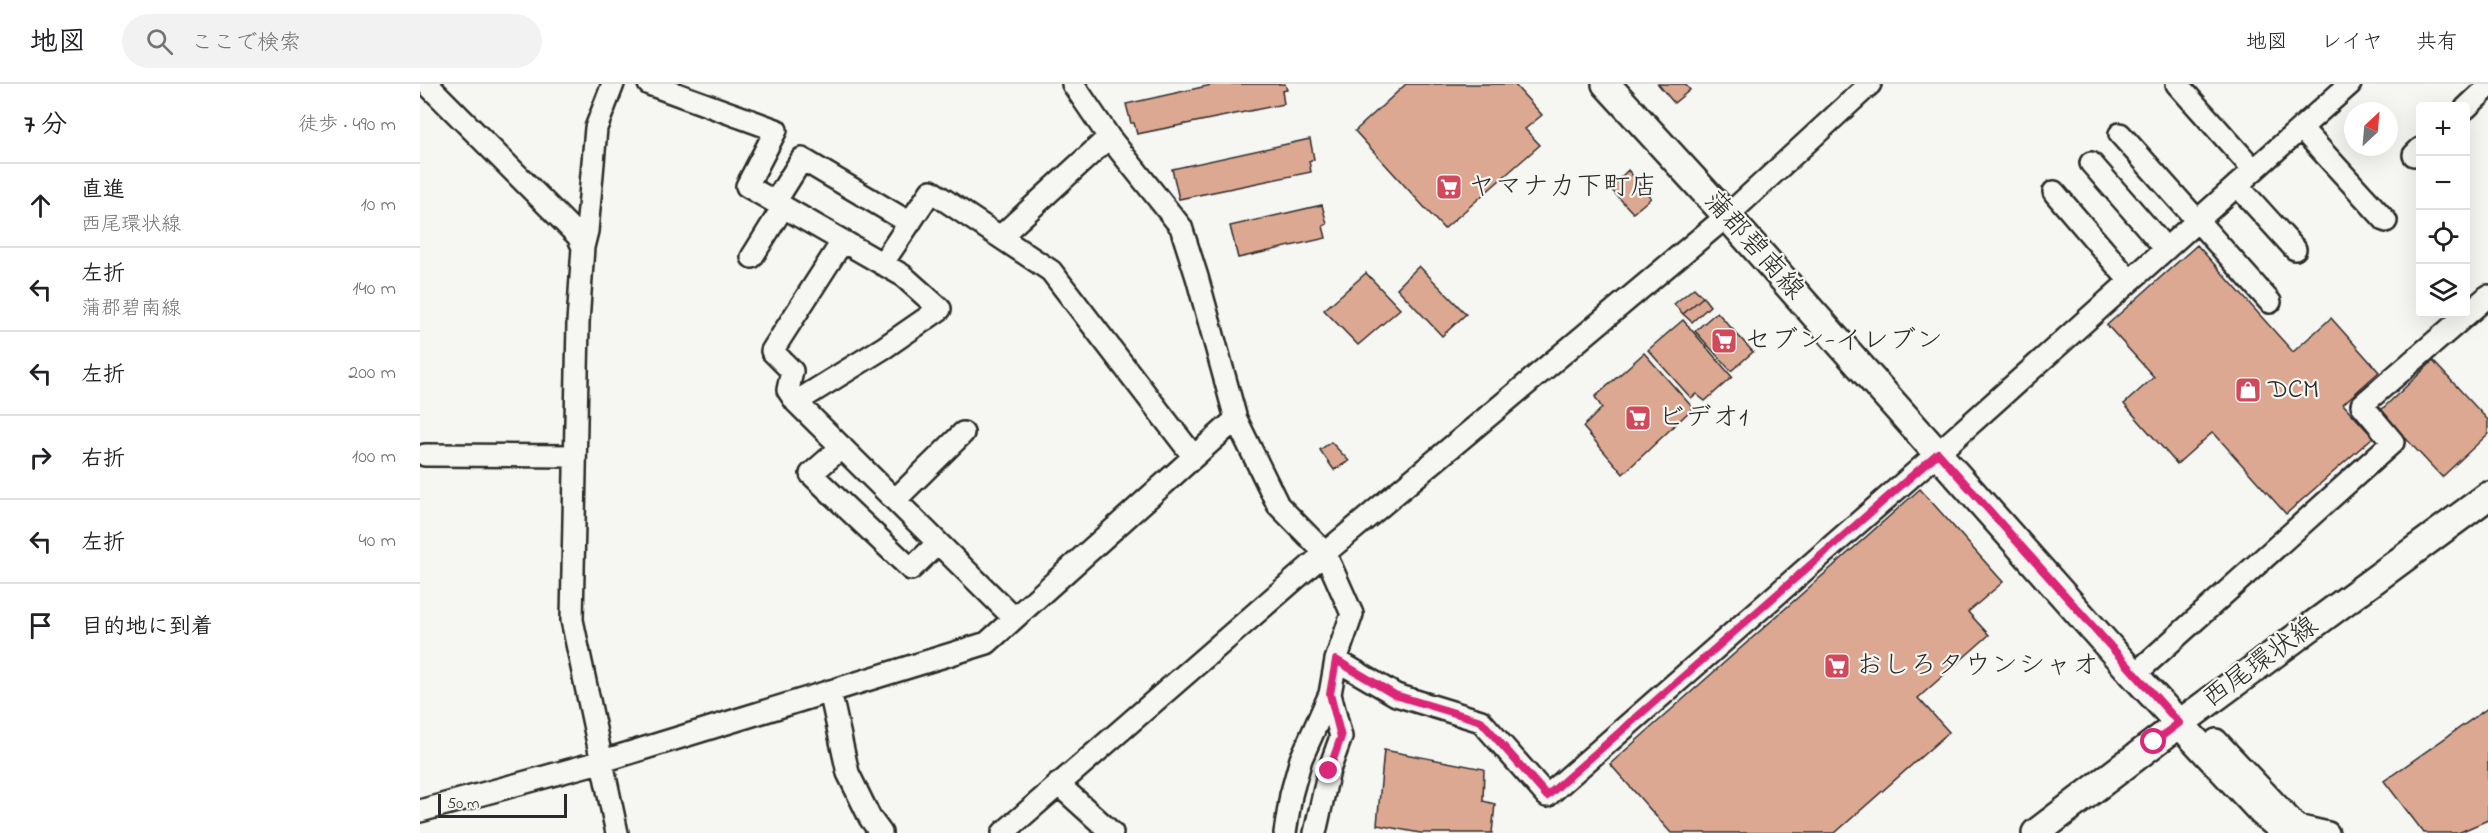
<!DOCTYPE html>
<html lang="ja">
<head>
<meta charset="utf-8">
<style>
  body { margin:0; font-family:"Indie Flower","Klee One",sans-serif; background:#f2f2f2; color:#202124 }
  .controls { position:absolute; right:18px; top:18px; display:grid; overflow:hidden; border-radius:6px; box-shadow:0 6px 24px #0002 }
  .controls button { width:54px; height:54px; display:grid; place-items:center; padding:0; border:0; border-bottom:2px solid #e0e0e0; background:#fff; color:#202124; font:30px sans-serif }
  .compass { position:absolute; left:1924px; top:18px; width:54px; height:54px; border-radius:50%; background:#fff; box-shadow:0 6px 24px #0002; rotate:26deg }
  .scale { position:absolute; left:18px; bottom:15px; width:129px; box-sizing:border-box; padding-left:6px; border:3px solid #2b2b2b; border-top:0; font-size:16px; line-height:21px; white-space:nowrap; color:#2b2b2b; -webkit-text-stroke:4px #f6f6f2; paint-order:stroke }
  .stop { position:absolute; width:18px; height:18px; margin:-14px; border:4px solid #db2777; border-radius:50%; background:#fff }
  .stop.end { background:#db2777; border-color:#fff; box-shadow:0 2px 6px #0008 }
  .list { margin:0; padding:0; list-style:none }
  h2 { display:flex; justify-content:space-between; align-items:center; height:78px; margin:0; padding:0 24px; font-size:26px }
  h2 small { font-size:20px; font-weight:400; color:#757577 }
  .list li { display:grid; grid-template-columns:39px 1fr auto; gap:18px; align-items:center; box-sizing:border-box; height:84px; padding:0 24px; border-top:2px solid #e0e0e0 }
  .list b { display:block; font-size:22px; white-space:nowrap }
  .list p { margin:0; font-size:20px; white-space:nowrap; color:#757577 }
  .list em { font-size:20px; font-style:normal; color:#757577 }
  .icon { flex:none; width:33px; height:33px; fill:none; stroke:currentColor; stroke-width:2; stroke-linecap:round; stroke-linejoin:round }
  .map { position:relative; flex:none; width:2068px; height:749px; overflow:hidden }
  header { display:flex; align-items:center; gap:36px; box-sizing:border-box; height:84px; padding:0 30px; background:#fff; border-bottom:2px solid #e0e0e0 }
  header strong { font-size:28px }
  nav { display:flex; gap:33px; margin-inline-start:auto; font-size:21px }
  .search { width:420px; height:54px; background:#f2f2f2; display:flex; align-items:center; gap:15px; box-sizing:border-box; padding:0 21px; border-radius:33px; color:#757577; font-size:22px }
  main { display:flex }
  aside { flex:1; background:#fff }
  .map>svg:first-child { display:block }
</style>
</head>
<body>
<header>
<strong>地図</strong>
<div class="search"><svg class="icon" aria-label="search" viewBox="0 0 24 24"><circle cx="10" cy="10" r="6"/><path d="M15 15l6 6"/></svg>ここで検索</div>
<nav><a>地図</a><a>レイヤ</a><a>共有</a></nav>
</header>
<main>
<aside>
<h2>7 分<small>徒歩 · 490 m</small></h2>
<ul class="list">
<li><svg class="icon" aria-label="ahead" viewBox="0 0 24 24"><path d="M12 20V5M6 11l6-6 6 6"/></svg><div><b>直進</b><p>西尾環状線</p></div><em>10 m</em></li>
<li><svg class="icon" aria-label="left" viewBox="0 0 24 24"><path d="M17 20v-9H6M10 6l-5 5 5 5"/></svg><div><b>左折</b><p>蒲郡碧南線</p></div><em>140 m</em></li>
<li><svg class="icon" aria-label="left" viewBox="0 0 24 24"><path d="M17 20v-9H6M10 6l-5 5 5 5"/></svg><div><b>左折</b></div><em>200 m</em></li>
<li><svg class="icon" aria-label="right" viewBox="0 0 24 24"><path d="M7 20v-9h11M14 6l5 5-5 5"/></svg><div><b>右折</b></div><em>100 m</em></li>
<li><svg class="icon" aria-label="left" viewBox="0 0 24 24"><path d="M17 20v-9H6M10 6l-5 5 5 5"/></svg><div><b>左折</b></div><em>40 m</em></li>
<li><svg class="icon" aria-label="arrive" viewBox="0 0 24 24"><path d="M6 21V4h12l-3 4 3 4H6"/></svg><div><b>目的地に到着</b></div></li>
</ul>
</aside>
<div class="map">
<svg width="2068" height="749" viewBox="0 0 2068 749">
  <rect width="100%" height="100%" fill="#f6f6f2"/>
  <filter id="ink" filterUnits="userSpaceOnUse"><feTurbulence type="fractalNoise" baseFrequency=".0167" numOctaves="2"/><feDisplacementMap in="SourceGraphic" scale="12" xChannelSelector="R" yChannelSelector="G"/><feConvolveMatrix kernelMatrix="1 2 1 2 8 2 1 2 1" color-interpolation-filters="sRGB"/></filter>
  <g filter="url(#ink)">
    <path fill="#dda892" stroke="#2b2b2b" stroke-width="1.5" d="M 796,0 L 865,0 L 867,6 L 862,7 L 864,20 L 717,50 L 714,39 L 711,39 L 706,20 Z
      M 986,0 L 1094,0 L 1122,31 L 1105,45 L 1120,61 L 1024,145 L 935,47 Z
      M 1238,0 L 1265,0 L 1270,6 L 1254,19 Z
      M 890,55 L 894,75 L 889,77 L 891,88 L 759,115 L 752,85 Z
      M 1208,86 L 1231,114 L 1213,129 L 1190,104 Z
      M 902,121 L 907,140 L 903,142 L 906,154 L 818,174 L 810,142 Z
      M 1777,161 L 1873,268 L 1911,234 L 1959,288 L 1923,320 L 1953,353 L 1866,430 L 1793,348 L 1757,380 L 1704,320 L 1734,293 L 1687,241 Z
      M 999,182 L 1046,230 L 1022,252 L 977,204 Z
      M 946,189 L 980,225 L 938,261 L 904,226 Z
      M 1274,204 L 1283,213 L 1263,230 L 1254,220 Z
      M 1283,213 L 1290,222 L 1272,238 L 1263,230 Z
      M 1297,228 L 1333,268 L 1311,287 L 1275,247 Z
      M 1263,236 L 1312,293 L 1285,317 L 1276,310 L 1271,314 L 1228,266 Z
      M 1224,269 L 1273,324 L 1203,390 L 1163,343 L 1182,324 L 1175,313 Z
      M 2013,277 L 2068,336 L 2068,350 L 2022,393 L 1960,327 Z
      M 911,358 L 929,377 L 914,386 L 900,366 Z
      M 1500,405 L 1583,498 L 1548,528 L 1569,551 L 1498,614 L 1529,648 L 1415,749 L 1251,749 L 1190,680 Z
      M 2068,624 L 2068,736 L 2038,749 L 2004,749 L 1964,697 Z
      M 964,666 L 1064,685 L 1063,717 L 1075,720 L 1072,749 L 1000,749 L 957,741 Z"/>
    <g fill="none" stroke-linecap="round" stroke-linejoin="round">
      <defs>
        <path id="minor" d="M 7,0 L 158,152 L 163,163
          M 193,0 L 176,44 L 167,147 L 163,163 L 158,239 L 152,536 L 197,749
          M 229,0 L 356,46 L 327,102 L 482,191 L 520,225 L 465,263 L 376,318
          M 653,0 L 689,53 L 761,143 L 777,193 L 816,335 L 858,421 L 905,469 L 932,530 L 916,576 L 910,610 L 881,675 L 871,711 L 865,749
          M 1757,0 L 1834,86
          M 2046,24 L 2066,5
          M 1881,44 L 1966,137
          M 1700,50 L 1850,218
          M 1994,71 L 2000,65
          M 1671,79 L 1746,165
          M 1817,101 L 1875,165
          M 1634,108 L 1710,197
          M 355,118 L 382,75 L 490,139
          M 580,153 L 631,187 L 774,373
          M 422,158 L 352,267 L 372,287 L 368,306 L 376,318 L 594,534
          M 332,173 L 363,123
          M 462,180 L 511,107 L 580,153 L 689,53
          M 422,363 L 391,390 L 491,485 L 518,459
          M 5,371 L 155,372
          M 475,416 L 543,349
          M 916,576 L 976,611 L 1061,637 L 1127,712 L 1518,369 L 1930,0
          M 1714,591 L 1973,358 L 1942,321 L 2068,212
          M 410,607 L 428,689 L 450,734 L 461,749
          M 1796,656 L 1877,742 L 1908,749
          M 638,700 L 692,749
          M 0,727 L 183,677 L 567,559 L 816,335
          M 583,749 L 905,469 L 1307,132 L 1450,0
          M 895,749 L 909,686 L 921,653 L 910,610"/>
        <path id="major" d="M 1186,0 L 1307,132 L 1714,591 L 1843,729 L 1867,749
          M 1616,749 L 1759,640 L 2068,412"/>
      </defs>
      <use href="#minor" stroke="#2b2b2b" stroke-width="26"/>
      <use href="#major" stroke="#2b2b2b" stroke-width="32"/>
      <use href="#minor" stroke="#f6f6f2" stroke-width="21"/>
      <use href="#major" stroke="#f6f6f2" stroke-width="27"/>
    </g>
  </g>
  <g fill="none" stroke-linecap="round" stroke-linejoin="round" filter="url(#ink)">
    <path stroke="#db2777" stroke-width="8" d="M 909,687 L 921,653 L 910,610 L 916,576 L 975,611 L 1061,637 L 1127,712 L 1518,369 L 1759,639 L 1734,658"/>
  </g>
  <defs>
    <symbol id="supermarket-square" viewBox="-11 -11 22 22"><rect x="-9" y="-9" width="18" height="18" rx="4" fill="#d1495b" stroke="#f6f6f2"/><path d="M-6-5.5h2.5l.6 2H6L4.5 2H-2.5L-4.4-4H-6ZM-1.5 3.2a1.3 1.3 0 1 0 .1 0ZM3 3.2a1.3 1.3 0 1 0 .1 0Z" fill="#fff"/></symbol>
    <symbol id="shop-square" viewBox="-11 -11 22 22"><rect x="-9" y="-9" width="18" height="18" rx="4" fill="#d1495b" stroke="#f6f6f2"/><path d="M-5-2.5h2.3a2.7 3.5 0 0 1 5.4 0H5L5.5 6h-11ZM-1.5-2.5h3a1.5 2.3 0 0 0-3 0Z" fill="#fff"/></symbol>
  </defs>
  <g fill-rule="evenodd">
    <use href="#supermarket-square" x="1014" y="88" width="30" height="30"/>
    <use href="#supermarket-square" x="1289" y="242" width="30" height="30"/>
    <use href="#shop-square" x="1813" y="291" width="30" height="30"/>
    <use href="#supermarket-square" x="1203" y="319" width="30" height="30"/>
    <use href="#supermarket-square" x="1402" y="567" width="30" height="30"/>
  </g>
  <g text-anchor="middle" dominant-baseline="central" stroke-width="4.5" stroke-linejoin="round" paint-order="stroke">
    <g font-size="27" fill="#2b2b2b" stroke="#f6f6f2" text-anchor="start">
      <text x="1048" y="103">ヤマナカ下町店</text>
      <text x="1324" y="257">セブン-イレブン</text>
      <text x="1848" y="306">DCM</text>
      <text x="1238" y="334">ビデオ1</text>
      <text x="1436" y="582">おしろタウンシャオ</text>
    </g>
    <g font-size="27" fill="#2b2b2b" stroke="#f6f6f2">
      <text transform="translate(1333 162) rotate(48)">蒲郡碧南線</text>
      <text transform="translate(1841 579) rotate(-36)">西尾環状線</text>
    </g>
  </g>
</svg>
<div class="controls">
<button>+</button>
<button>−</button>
<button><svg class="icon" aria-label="locate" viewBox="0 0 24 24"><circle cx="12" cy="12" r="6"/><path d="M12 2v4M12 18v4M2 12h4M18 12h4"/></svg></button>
<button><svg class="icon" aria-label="layers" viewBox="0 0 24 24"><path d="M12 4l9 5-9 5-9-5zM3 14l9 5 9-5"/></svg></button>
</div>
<svg class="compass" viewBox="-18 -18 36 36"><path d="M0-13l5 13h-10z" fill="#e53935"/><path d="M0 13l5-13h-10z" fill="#757577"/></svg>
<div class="scale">50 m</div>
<div class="stop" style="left:1734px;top:658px"></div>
<div class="stop end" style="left:909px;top:687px"></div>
</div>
</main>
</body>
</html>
